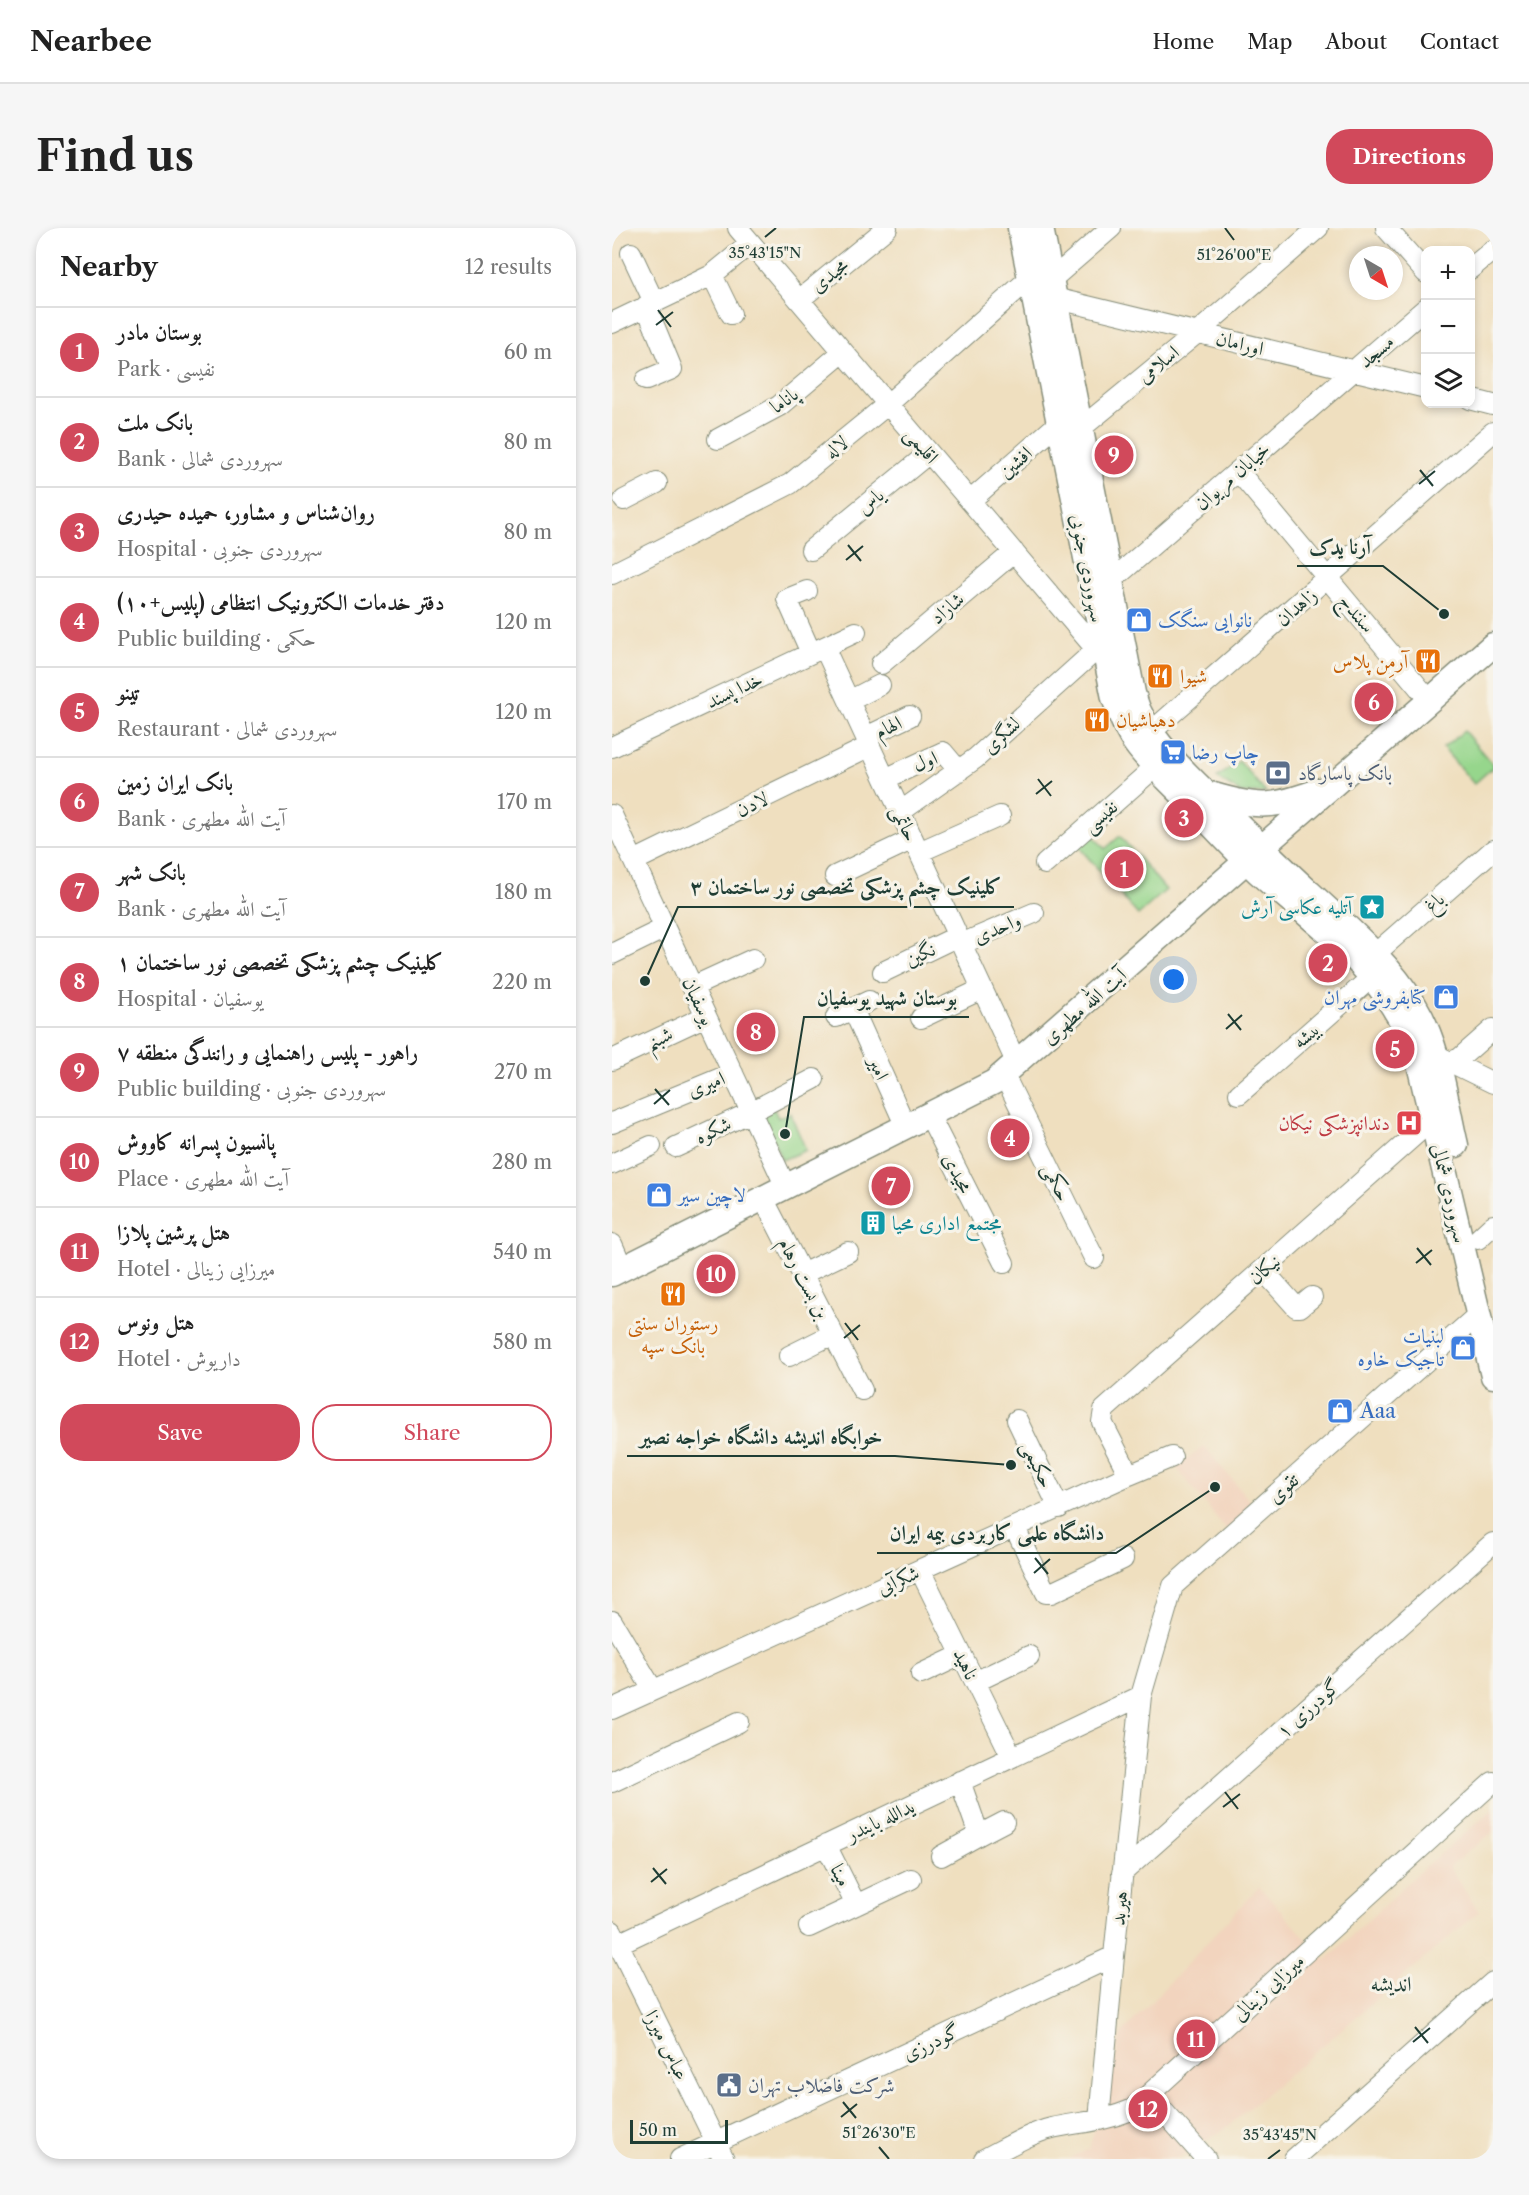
<!DOCTYPE html>
<html lang="en">
<head>
<meta charset="utf-8">
<style>
  body { margin:0; font-family:"Libre Caslon Text",Amiri,serif; background:#f6f6f6; color:#222 }
  .controls { position:absolute; right:18px; top:18px; display:grid; overflow:hidden; border-radius:12px; box-shadow:0 3px 9px #0003 }
  .controls button { width:54px; height:54px; display:grid; place-items:center; padding:0; border:0; border-bottom:2px solid #e0e0e0; background:#fff; color:#222; font:30px sans-serif }
  .compass { position:absolute; left:737px; top:18px; width:54px; height:54px; border-radius:50%; background:#fff; box-shadow:0 3px 9px #0003; rotate:141deg }
  .scale { position:absolute; left:18px; bottom:15px; width:98px; box-sizing:border-box; padding-left:6px; border:3px solid #1f3d34; border-top:0; font-size:16px; line-height:21px; white-space:nowrap; color:#1f3d34; -webkit-text-stroke:4px #f7f3e8; paint-order:stroke }
  .you { position:absolute; left:562px; top:752px; width:21px; height:21px; margin:-15px; border:4px solid #fff; border-radius:50%; background:#1a73e8; box-shadow:0 0 0 9px #1a73e833 }
  .badge { display:grid; place-items:center; width:39px; height:39px; border-radius:50%; background:#d1495b; color:#fff; font-size:20px; font-weight:700 }
  .pin { position:absolute; translate:-50% -50%; border:3px solid #fff; box-shadow:0 2px 6px #0006 }
  .list { margin:0; padding:0; list-style:none }
  h2 { display:flex; justify-content:space-between; align-items:center; height:78px; margin:0; padding:0 24px; font-size:26px }
  h2 small { font-size:20px; font-weight:400; color:#767676 }
  .list li { display:grid; grid-template-columns:39px 1fr auto; gap:18px; align-items:center; box-sizing:border-box; height:90px; padding:0 24px; border-top:2px solid #e0e0e0 }
  .list b { display:block; font-size:22px; white-space:nowrap }
  .list p { margin:0; font-size:20px; white-space:nowrap; color:#767676 }
  .list em { font-size:20px; font-style:normal; color:#767676 }
  .actions { display:flex; gap:12px; padding:18px 24px }
  .actions a { flex:1; padding:14px 0; border:2px solid #d1495b; border-radius:24px; text-align:center; font-size:21px; color:#d1495b }
  .actions .main { background:#d1495b; color:#fff }
  .icon { flex:none; width:33px; height:33px; fill:none; stroke:currentColor; stroke-width:2; stroke-linecap:round; stroke-linejoin:round }
  .map { position:relative; flex:none; width:881px; height:1931px; overflow:hidden; border-radius:24px }
  header { display:flex; align-items:center; gap:36px; box-sizing:border-box; height:84px; padding:0 30px; background:#fff; border-bottom:2px solid #e0e0e0 }
  header strong { font-size:28px }
  nav { display:flex; gap:33px; margin-inline-start:auto; font-size:21px }
  .intro { display:flex; align-items:center; justify-content:space-between; box-sizing:border-box; height:144px; padding:0 36px }
  h1 { margin:0; font-size:42px }
  .button { padding:15px 27px; border-radius:24px; background:#d1495b; color:#fff; font-size:21px; font-weight:700 }
  main { display:flex; gap:36px; padding:0 36px }
  aside { flex:1; background:#fff; border-radius:24px; box-shadow:0 3px 9px #0003 }
  .map>svg:first-child { display:block }
</style>
</head>
<body>
<header>
<strong>Nearbee</strong>
<nav><a>Home</a><a>Map</a><a>About</a><a>Contact</a></nav>
</header>
<div class="intro"><h1>Find us</h1><a class="button">Directions</a></div>
<main>
<aside>
<h2>Nearby<small>12 results</small></h2>
<ul class="list">
<li><span class="badge">1</span><div><b>بوستان مادر</b><p>Park · نفیسی</p></div><em>60 m</em></li>
<li><span class="badge">2</span><div><b>بانک ملت</b><p>Bank · سهروردی شمالی</p></div><em>80 m</em></li>
<li><span class="badge">3</span><div><b>روان‌شناس و مشاور، حمیده حیدری</b><p>Hospital · سهروردی جنوبی</p></div><em>80 m</em></li>
<li><span class="badge">4</span><div><b>دفتر خدمات الکترونیک انتظامی (پلیس+۱۰)</b><p>Public building · حکمی</p></div><em>120 m</em></li>
<li><span class="badge">5</span><div><b>تینو</b><p>Restaurant · سهروردی شمالی</p></div><em>120 m</em></li>
<li><span class="badge">6</span><div><b>بانک ایران زمین</b><p>Bank · آیت الله مطهری</p></div><em>170 m</em></li>
<li><span class="badge">7</span><div><b>بانک شهر</b><p>Bank · آیت الله مطهری</p></div><em>180 m</em></li>
<li><span class="badge">8</span><div><b>کلینیک چشم پزشکی تخصصی نور ساختمان ۱</b><p>Hospital · یوسفیان</p></div><em>220 m</em></li>
<li><span class="badge">9</span><div><b>راهور - پلیس راهنمایی و رانندگی منطقه ۷</b><p>Public building · سهروردی جنوبی</p></div><em>270 m</em></li>
<li><span class="badge">10</span><div><b>پانسیون پسرانه کاووش</b><p>Place · آیت الله مطهری</p></div><em>280 m</em></li>
<li><span class="badge">11</span><div><b>هتل پرشین پلازا</b><p>Hotel · میرزایی زینالی</p></div><em>540 m</em></li>
<li><span class="badge">12</span><div><b>هتل ونوس</b><p>Hotel · داریوش</p></div><em>580 m</em></li>
</ul>
<div class="actions"><a class="main">Save</a><a>Share</a></div>
</aside>
<div class="map">
<svg width="881" height="1931" viewBox="0 0 881 1931">
  <rect width="100%" height="100%" fill="#f7f3e8"/>
  <filter id="ink" filterUnits="userSpaceOnUse"><feTurbulence type="fractalNoise" baseFrequency=".0167" numOctaves="2"/><feDisplacementMap in="SourceGraphic" scale="12" xChannelSelector="R" yChannelSelector="G"/><feConvolveMatrix kernelMatrix="1 2 1 2 8 2 1 2 1" color-interpolation-filters="sRGB"/></filter>
  <filter id="wash" filterUnits="userSpaceOnUse"><feTurbulence type="fractalNoise" baseFrequency=".008" numOctaves="4" result="noise"/><feDisplacementMap in="SourceGraphic" scale="24" xChannelSelector="R" yChannelSelector="G"/><feGaussianBlur stdDeviation="1.35" result="paint"/><feColorMatrix in="noise" values="0 0 0 0 0 0 0 0 0 0 0 0 0 0 0 0 0 1.4 0 .05"/><feComposite in="paint" operator="in"/></filter>
  <g filter="url(#wash)">
    <rect width="100%" height="100%" fill="#efdfbf"/>
    <path fill="#f2d4be" d="M 592,1218 L 643,1279 L 615,1303 L 564,1239 Z
      M 881,1581 L 881,1604 L 837,1639 L 867,1684 L 613,1901 L 564,1931 L 456,1931 L 477,1921 L 510,1805 L 647,1659 L 714,1732 L 803,1648 Z"/>
    <path fill="#96d68c" stroke="#5a8a60" stroke-width="1.5" d="M 852,503 L 881,537 L 881,539 L 862,556 L 831,520 Z
      M 627,533 L 654,565 L 629,565 L 605,550 Z
      M 480,606 L 493,621 L 508,608 L 554,662 L 526,687 L 466,618 Z
      M 159,874 L 166,890 L 178,885 L 194,922 L 170,932 L 147,880 Z"/>
  </g>
  <g filter="url(#ink)">
    <g fill="none" stroke-linecap="round" stroke-linejoin="round">
      <defs>
        <path id="minor" d="M 126,0 L 495,434
          M 774,0 L 814,45
          M 19,25 L 42,74
          M 858,41 L 881,22
          M 100,47 L 119,86
          M 439,52 L 499,0
          M 442,70 L 814,160
          M 187,72 L 275,0
          M 34,78 L 60,141 L 34,152
          M 0,95 L 100,47 L 139,15
          M 858,171 L 881,177
          M 468,201 L 585,105 L 706,0
          M 106,211 L 167,178 L 231,124
          M 626,243 L 818,473
          M 12,272 L 45,255
          M 358,273 L 447,195
          M 199,322 L 317,225
          M 0,346 L 178,256 L 276,176 L 418,50
          M 498,354 L 814,80
          M 195,363 L 175,371 L 199,425
          M 212,419 L 405,836
          M 269,436 L 402,324
          M 237,473 L 268,457
          M 539,504 L 881,204
          M 254,509 L 298,488
          M 0,519 L 244,404
          M 273,551 L 331,524 L 347,543
          M 288,584 L 364,530 L 484,422
          M 0,587 L 174,959
          M 307,624 L 388,588
          M 22,633 L 258,518
          M 433,636 L 543,539
          M 223,648 L 301,611
          M 349,716 L 422,685
          M 0,726 L 53,700
          M 763,726 L 881,622
          M 271,744 L 346,708
          M 80,759 L 141,731
          M 241,781 L 294,899
          M 224,789 L 257,773
          M 309,790 L 370,761
          M 824,827 L 881,855
          M 0,832 L 94,788
          M 839,834 L 848,830 L 881,801
          M 392,847 L 482,1030
          M 627,866 L 761,748
          M 317,887 L 392,1035
          M 0,895 L 121,845
          M 64,919 L 139,884 L 202,851
          M 0,936 L 39,918
          M 151,970 L 250,1162
          M 866,1011 L 881,997
          M 0,1016 L 11,1041
          M 651,1042 L 684,1079 L 688,1079 L 700,1069
          M 190,1046 L 236,1024
          M 177,1128 L 221,1106
          M 405,1192 L 447,1280
          M 517,1247 L 560,1229
          M 403,1300 L 434,1365 L 439,1365 L 511,1331
          M 308,1342 L 400,1529
          M 0,1393 L 41,1462
          M 309,1446 L 349,1427
          M 363,1454 L 417,1428
          M 0,1481 L 517,1247 L 490,1194 L 492,1182 L 821,891
          M 0,1554 L 127,1494
          M 367,1607 L 392,1594
          M 214,1617 L 244,1677
          M 329,1628 L 367,1607 L 348,1553
          M 510,1645 L 881,1315
          M 197,1699 L 299,1651
          M 0,1703 L 112,1931
          M 6,1716 L 529,1468
          M 537,1867 L 594,1931
          M 487,1892 L 502,1728 L 529,1468 L 561,1358 L 867,1086
          M 68,1931 L 502,1728
          M 372,1931 C 394,1920 416,1906 440,1900 C 468,1894 495,1893 521,1881 L 881,1554
          M 682,1931 L 881,1754"/>
        <path id="major" d="M 408,0 L 502,470 C 508,485 513,502 523,515 C 538,536 558,554 576,572 C 599,596 622,621 646,644 C 710,702 778,745 806,832 L 881,1148
          M 429,0 L 521,465 C 523,472 525,480 529,487 C 543,517 581,553 606,576 C 636,606 666,636 698,665 C 736,700 776,733 803,778 C 828,819 833,871 844,917
          M 598,566 C 648,581 660,580 709,562
          M 0,1046 L 382,854 L 881,417"/>
      </defs>
      <use href="#minor" stroke="#878e7a" stroke-width="22"/>
      <use href="#major" stroke="#878e7a" stroke-width="27"/>
      <use href="#minor" stroke="#fff" stroke-width="20"/>
      <use href="#major" stroke="#fff" stroke-width="24"/>
    </g>
  </g>
  <path fill="none" stroke="#1f3d34" stroke-width="2" d="M 613,0 L 622,12M 153,9 L 164,0M 46,82 L 59,99M 44,97 L 61,84M 808,242 L 821,258M 807,256 L 823,243M 236,317 L 249,333M 234,332 L 251,318M 426,551 L 439,568M 424,566 L 440,553M 616,786 L 629,802M 614,801 L 630,787M 43,861 L 57,877M 42,876 L 58,862M 805,1020 L 819,1037M 804,1035 L 820,1022M 233,1095 L 246,1112M 232,1110 L 248,1097M 423,1330 L 436,1346M 422,1345 L 438,1331M 613,1564 L 626,1581M 611,1579 L 628,1566M 41,1640 L 54,1656M 39,1654 L 55,1641M 803,1799 L 816,1815M 801,1814 L 818,1800M 231,1874 L 244,1890M 229,1889 L 245,1876M 267,1919 L 277,1931M 656,1931 L 668,1922"/>
  <defs>
    <symbol id="shop-square" viewBox="-11 -11 22 22"><rect x="-9" y="-9" width="18" height="18" rx="4" fill="#3f7fe0" stroke="#f7f3e8"/><path d="M-5-2.5h2.3a2.7 3.5 0 0 1 5.4 0H5L5.5 6h-11ZM-1.5-2.5h3a1.5 2.3 0 0 0-3 0Z" fill="#fff"/></symbol>
    <symbol id="restaurant-square" viewBox="-11 -11 22 22"><rect x="-9" y="-9" width="18" height="18" rx="4" fill="#e8710a" stroke="#f7f3e8"/><path d="M-5-6h1v4h1v-4h1v4h1v-4h1v5L-1.5 .5V6h-2V.5L-5-1ZM5-6V6H3V1.5H1.5Q1.5-4 5-6Z" fill="#fff"/></symbol>
    <symbol id="supermarket-square" viewBox="-11 -11 22 22"><rect x="-9" y="-9" width="18" height="18" rx="4" fill="#3f7fe0" stroke="#f7f3e8"/><path d="M-6-5.5h2.5l.6 2H6L4.5 2H-2.5L-4.4-4H-6ZM-1.5 3.2a1.3 1.3 0 1 0 .1 0ZM3 3.2a1.3 1.3 0 1 0 .1 0Z" fill="#fff"/></symbol>
    <symbol id="bank-square" viewBox="-11 -11 22 22"><rect x="-9" y="-9" width="18" height="18" rx="4" fill="#5c6f8a" stroke="#f7f3e8"/><path d="M-6-4H6V4H-6ZM0-2.3a2.3 2.3 0 1 0 0 4.6a2.3 2.3 0 1 0 0-4.6Z" fill="#fff"/></symbol>
    <symbol id="sight-square" viewBox="-11 -11 22 22"><rect x="-9" y="-9" width="18" height="18" rx="4" fill="#0f9aa8" stroke="#f7f3e8"/><path d="M0-6L1.8-2.2L6-1.7L2.9 1.2L3.7 5.4L0 3.3L-3.7 5.4L-2.9 1.2L-6-1.7L-1.8-2.2Z" fill="#fff"/></symbol>
    <symbol id="hospital-square" viewBox="-11 -11 22 22"><rect x="-9" y="-9" width="18" height="18" rx="4" fill="#e0444e" stroke="#f7f3e8"/><path d="M-5-5h3v3.5h4V-5h3V5h-3V1.5h-4V5h-3Z" fill="#fff"/></symbol>
    <symbol id="building-square" viewBox="-11 -11 22 22"><rect x="-9" y="-9" width="18" height="18" rx="4" fill="#0f9aa8" stroke="#f7f3e8"/><path d="M-4-6H4V6H1V3H-1V6H-4ZM-2.5-4.3h1.7v1.8h-1.7ZM.8-4.3h1.7v1.8H.8ZM-2.5-1h1.7V.8h-1.7ZM.8-1h1.7V.8H.8Z" fill="#fff"/></symbol>
    <symbol id="civic-square" viewBox="-11 -11 22 22"><rect x="-9" y="-9" width="18" height="18" rx="4" fill="#5c6f8a" stroke="#f7f3e8"/><path d="M-.6-6.5H3V-4.5H.6V-3L4-1V1h2V6H-6V1h2V-1L-.6-3ZM-1.2 2.5V6h2.4V2.5Z" fill="#fff"/></symbol>
  </defs>
  <g fill-rule="evenodd">
    <use href="#shop-square" x="512" y="377" width="30" height="30"/>
    <use href="#restaurant-square" x="801" y="418" width="30" height="30"/>
    <use href="#restaurant-square" x="533" y="433" width="30" height="30"/>
    <use href="#restaurant-square" x="470" y="477" width="30" height="30"/>
    <use href="#supermarket-square" x="546" y="509" width="30" height="30"/>
    <use href="#bank-square" x="651" y="530" width="30" height="30"/>
    <use href="#sight-square" x="745" y="664" width="30" height="30"/>
    <use href="#shop-square" x="819" y="754" width="30" height="30"/>
    <use href="#hospital-square" x="782" y="880" width="30" height="30"/>
    <use href="#shop-square" x="32" y="952" width="30" height="30"/>
    <use href="#building-square" x="246" y="980" width="30" height="30"/>
    <use href="#restaurant-square" x="46" y="1051" width="30" height="30"/>
    <use href="#shop-square" x="836" y="1105" width="30" height="30"/>
    <use href="#shop-square" x="713" y="1168" width="30" height="30"/>
    <use href="#civic-square" x="102" y="1842" width="30" height="30"/>
  </g>
  <g text-anchor="middle" dominant-baseline="central" stroke-width="6" stroke-linejoin="round" paint-order="stroke">
    <g font-size="20" fill="#1f3d34" stroke="#f7f3e8">
      <text transform="translate(217 47) rotate(-39)">مجیدی</text>
      <text transform="translate(628 115) rotate(14)">اورامان</text>
      <text transform="translate(764 123) rotate(-41)">مسجد</text>
      <text transform="translate(546 136) rotate(-39)">اسلامی</text>
      <text transform="translate(172 172) rotate(-36)">پاناما</text>
      <text transform="translate(310 217) rotate(50)">اقلیمی</text>
      <text transform="translate(224 219) rotate(-39)">لاله</text>
      <text transform="translate(403 234) rotate(-41)">افشین</text>
      <text transform="translate(620 248) rotate(-41)">خیابان مریوان</text>
      <text transform="translate(258 273) rotate(-40)">یاس</text>
      <text transform="translate(476 340) rotate(79)">سهروردی جنوبی</text>
      <text transform="translate(684 379) rotate(-41)">زاهدان</text>
      <text transform="translate(335 380) rotate(-40)">شازاد</text>
      <text transform="translate(745 385) rotate(50)">سنندج</text>
      <text transform="translate(122 462) rotate(-25)">خدا پسند</text>
      <text transform="translate(276 499) rotate(-26)">الهام</text>
      <text transform="translate(389 507) rotate(-43)">لشگری</text>
      <text transform="translate(313 533) rotate(-22)">اول</text>
      <text transform="translate(140 576) rotate(-26)">لادن</text>
      <text transform="translate(488 588) rotate(-41)">نفیسی</text>
      <text transform="translate(293 595) rotate(65)">حاتمی</text>
      <text transform="translate(822 674) rotate(-41)">باغ</text>
      <text transform="translate(385 700) rotate(-23)">واحدی</text>
      <text transform="translate(308 726) rotate(-25)">نگین</text>
      <text transform="translate(87 773) rotate(65)">یوسفیان</text>
      <text transform="translate(472 778) rotate(-41)">آیت الله مطهری</text>
      <text transform="translate(694 807) rotate(-41)">بیشه</text>
      <text transform="translate(47 810) rotate(-25)">شبنم</text>
      <text transform="translate(267 840) rotate(66)">امیر</text>
      <text transform="translate(94 856) rotate(-22)">امیری</text>
      <text transform="translate(101 902) rotate(-25)">شکوه</text>
      <text transform="translate(346 945) rotate(63)">مجیدی</text>
      <text transform="translate(445 954) rotate(64)">حکمی</text>
      <text transform="translate(838 965) rotate(77)">سهروردی شمالی</text>
      <text transform="translate(652 1041) rotate(-41)">نیکان</text>
      <text transform="translate(192 1050) rotate(63)">بن بست رهام</text>
      <text transform="translate(426 1236) rotate(64)">حکیمی</text>
      <text transform="translate(671 1260) rotate(-42)">تقوی</text>
      <text transform="translate(286 1352) rotate(-24)">شکرآبی</text>
      <text transform="translate(354 1436) rotate(64)">ناهید</text>
      <text transform="translate(696 1480) rotate(-42)">گودرزی ۱</text>
      <text transform="translate(268 1592) rotate(-25)">یدالله بایندر</text>
      <text transform="translate(229 1647) rotate(64)">مینا</text>
      <text transform="translate(507 1680) rotate(-84)">هیربد</text>
      <text transform="translate(656 1759) rotate(-42)">میرزایی زینالی</text>
      <text transform="translate(319 1814) rotate(-25)">گودرزی</text>
      <text transform="translate(55 1817) rotate(64)">عباس میرزا</text>
    </g>
    <g font-size="20" fill="#366cbe" stroke="#f7f3e8" text-anchor="start">
      <text x="546" y="392">نانوایی سنگک</text>
      <text x="580" y="524">چاپ رضا</text>
      <text x="814" y="769" text-anchor="end">کتابفروشی مهران</text>
      <text x="66" y="967">لاچین سیر</text>
      <text x="832" y="1108" text-anchor="end">لبنیات<tspan x="832" dy="23">تاجیک خاوه</tspan></text>
      <text x="748" y="1183">Aaa</text>
    </g>
    <g font-size="20" fill="#c56008" stroke="#f7f3e8" text-anchor="start">
      <text x="796" y="433" text-anchor="end">آرمِن پلاس</text>
      <text x="568" y="448">شیوا</text>
      <text x="504" y="492">دهباشیان</text>
      <text x="61" y="1095" text-anchor="middle">رستوران سنتی<tspan x="61" dy="23">بانک سپه</tspan></text>
    </g>
    <g font-size="20" fill="#4e5e75" stroke="#f7f3e8" text-anchor="start">
      <text x="686" y="545">بانک پاسارگاد</text>
      <text x="136" y="1857">شرکت فاضلاب تهران</text>
    </g>
    <g font-size="20" fill="#0d838f" stroke="#f7f3e8" text-anchor="end">
      <text x="740" y="679">آتلیه عکاسی آرش</text>
      <text x="280" y="995" text-anchor="start">مجتمع اداری محیا</text>
    </g>
    <g font-size="20" fill="#be3a42" stroke="#f7f3e8" text-anchor="end">
      <text x="778" y="895">دندانپزشکی نیکان</text>
    </g>
    <g font-size="21" fill="#1f3d34" stroke="#f7f3e8">
      <text x="779" y="1755">اندیشه</text>
    </g>
  </g>
  <g font-size="15" text-anchor="middle" fill="#1f3d34" stroke="#f7f3e8" stroke-width="6" stroke-linejoin="round" paint-order="stroke">
    <text x="153" y="30">35°43'15"N</text>
    <text x="622" y="32">51°26'00"E</text>
    <text x="267" y="1910">51°26'30"E</text>
    <text x="668" y="1912">35°43'45"N</text>
  </g>
  <path fill="none" stroke="#1f3d34" stroke-width="2" d="M832 386L771 338H685M33 753L66 679H402M173 906L192 789H357M399 1237L283 1228H15M603 1259L504 1325H265"/>
  <g fill="#1f3d34" stroke="#f7f3e8" stroke-width="2">
    <circle cx="832" cy="386" r="6"/>
    <circle cx="33" cy="753" r="6"/>
    <circle cx="173" cy="906" r="6"/>
    <circle cx="399" cy="1237" r="6"/>
    <circle cx="603" cy="1259" r="6"/>
  </g>
  <g font-size="21" text-anchor="middle" font-weight="bold" fill="#1f3d34" stroke="#f7f3e8" stroke-width="6" stroke-linejoin="round" paint-order="stroke">
    <text x="728" y="326">آرنا یدک</text>
    <text x="234" y="666">کلینیک چشم پزشکی تخصصی نور ساختمان ۳</text>
    <text x="275" y="777">بوستان شهید یوسفیان</text>
    <text x="149" y="1216">خوابگاه اندیشه دانشگاه خواجه نصیر</text>
    <text x="385" y="1312">دانشگاه علمی کاربردی بیمه ایران</text>
  </g>
</svg>
<div class="controls">
<button>+</button>
<button>−</button>
<button><svg class="icon" aria-label="layers" viewBox="0 0 24 24"><path d="M12 4l9 5-9 5-9-5zM3 14l9 5 9-5"/></svg></button>
</div>
<svg class="compass" viewBox="-18 -18 36 36"><path d="M0-13l5 13h-10z" fill="#e53935"/><path d="M0 13l5-13h-10z" fill="#767676"/></svg>
<div class="scale">50 m</div>
<div class="you"></div>
<div class="pin badge" style="left:512px;top:641px">1</div>
<div class="pin badge" style="left:716px;top:735px">2</div>
<div class="pin badge" style="left:572px;top:590px">3</div>
<div class="pin badge" style="left:398px;top:910px">4</div>
<div class="pin badge" style="left:783px;top:821px">5</div>
<div class="pin badge" style="left:762px;top:474px">6</div>
<div class="pin badge" style="left:279px;top:958px">7</div>
<div class="pin badge" style="left:144px;top:804px">8</div>
<div class="pin badge" style="left:502px;top:227px">9</div>
<div class="pin badge" style="left:104px;top:1046px">10</div>
<div class="pin badge" style="left:584px;top:1811px">11</div>
<div class="pin badge" style="left:536px;top:1881px">12</div>
</div>
</main>
</body>
</html>
